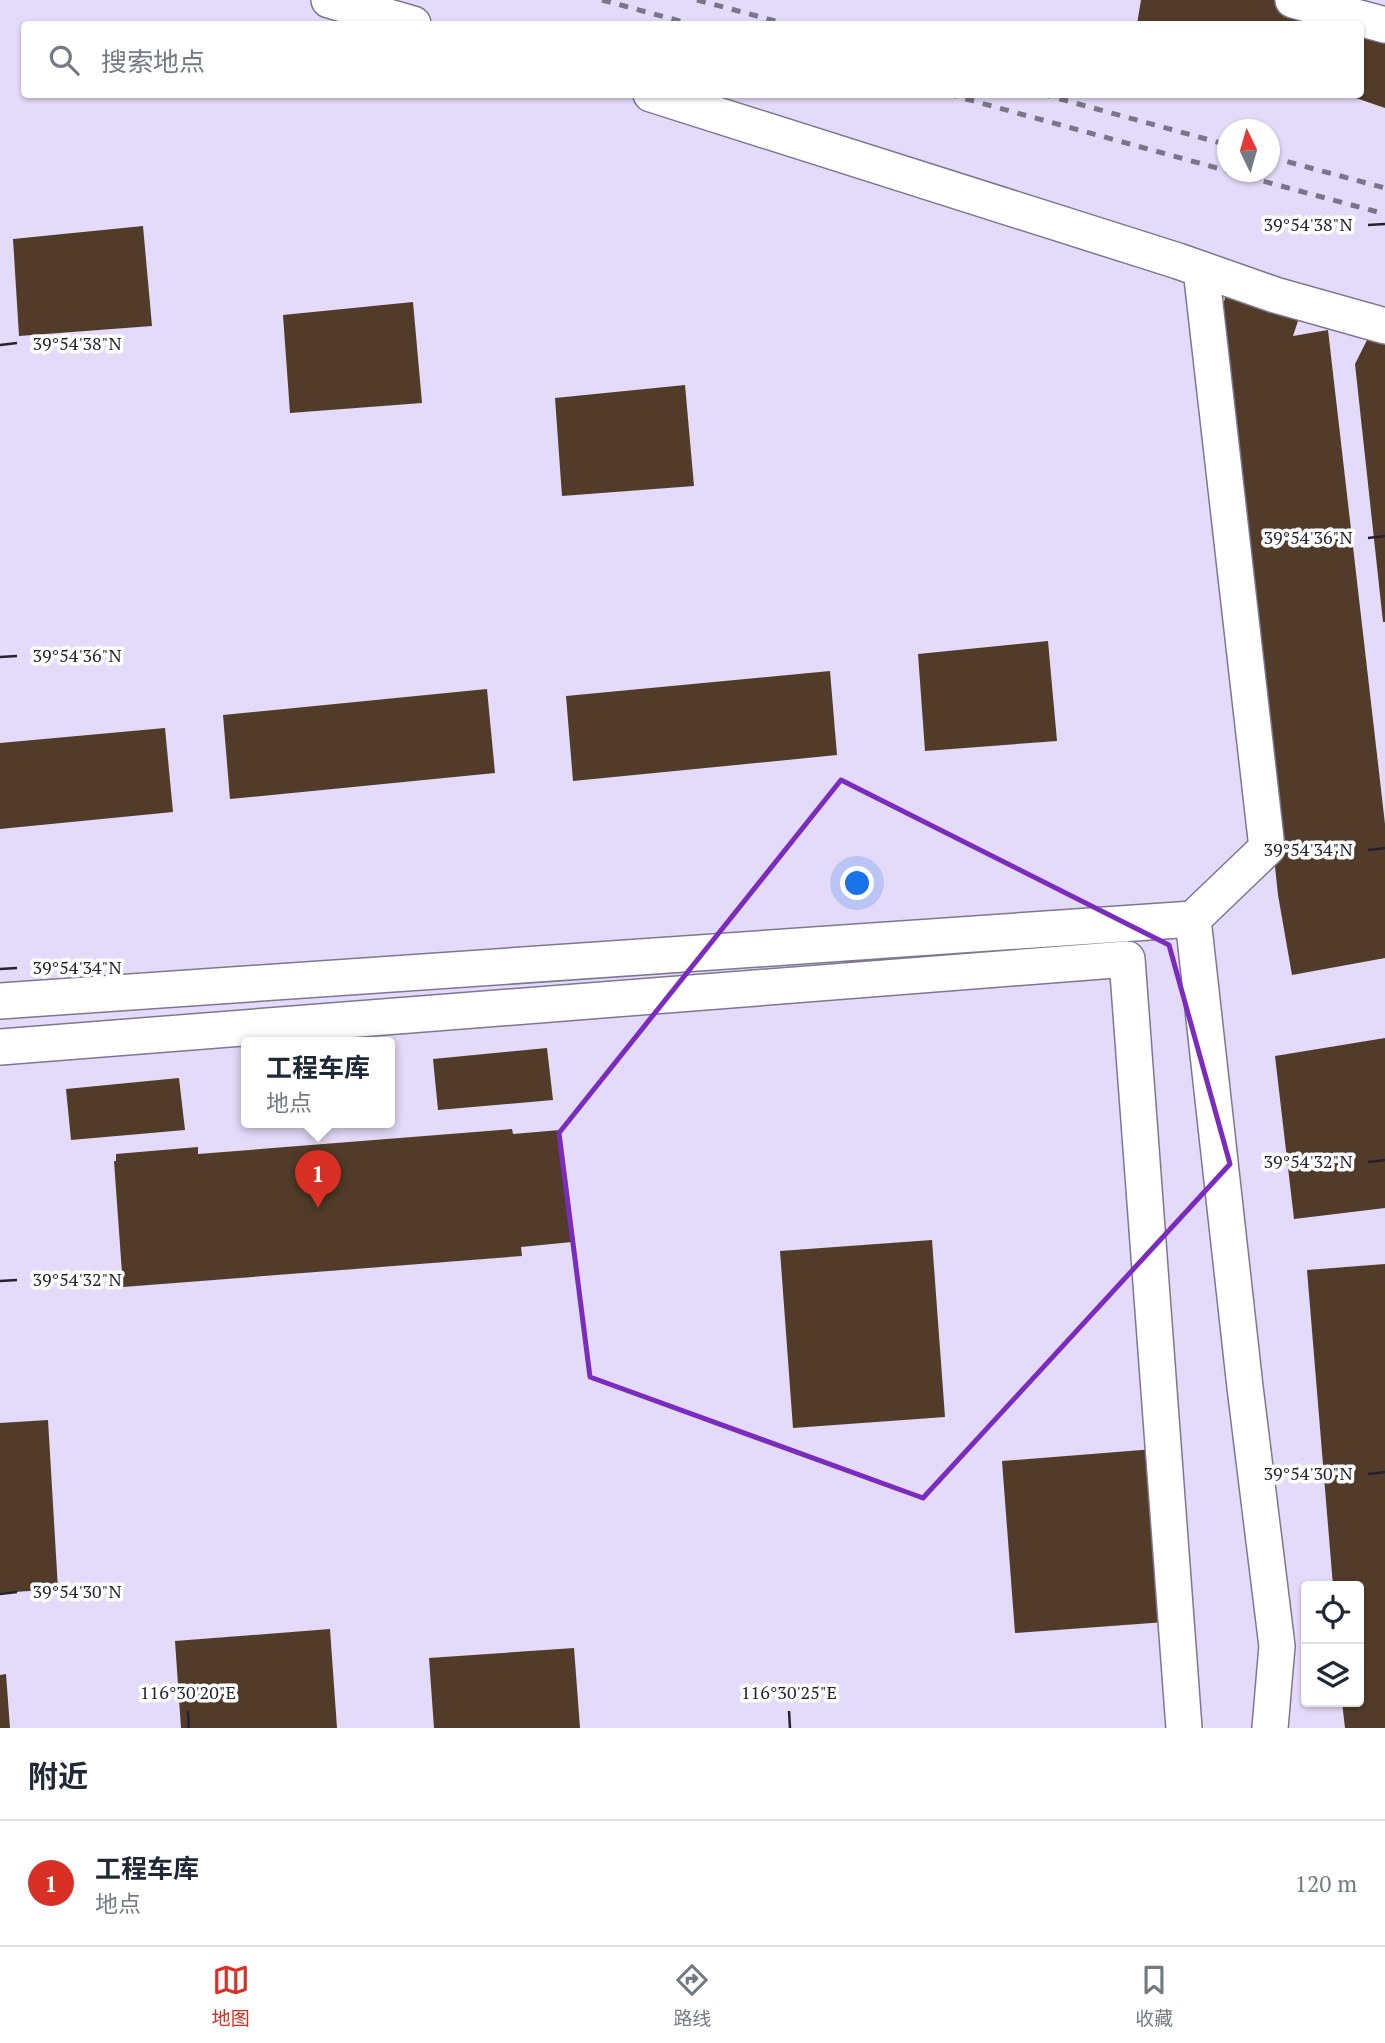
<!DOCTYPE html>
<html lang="zh">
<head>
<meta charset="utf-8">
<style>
  body { margin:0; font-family:"PT Serif","Noto Sans SC",serif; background:#f6f6f7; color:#1f2937 }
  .controls { position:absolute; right:21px; bottom:21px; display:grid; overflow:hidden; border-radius:7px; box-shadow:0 2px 5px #0004 }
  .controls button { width:63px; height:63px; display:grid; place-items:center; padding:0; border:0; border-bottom:2px solid #e0e1e3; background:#fff; color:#1f2937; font:35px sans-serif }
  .compass { position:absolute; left:1217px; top:119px; width:63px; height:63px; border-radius:50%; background:#fff; box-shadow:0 2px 5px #0004; rotate:355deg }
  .you { position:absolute; left:858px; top:884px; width:24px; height:24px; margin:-18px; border:5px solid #fff; border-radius:50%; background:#1a73e8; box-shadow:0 0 0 10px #1a73e833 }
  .badge { display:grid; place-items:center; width:46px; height:46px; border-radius:50%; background:#d93025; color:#fff; font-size:23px; font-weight:700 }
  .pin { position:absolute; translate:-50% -58px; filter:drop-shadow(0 2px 4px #0008) }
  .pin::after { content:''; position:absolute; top:37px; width:24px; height:21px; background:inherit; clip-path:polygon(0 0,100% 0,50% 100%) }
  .popup { position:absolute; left:241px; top:1037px; width:154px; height:91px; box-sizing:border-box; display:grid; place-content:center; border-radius:7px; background:#fff; filter:drop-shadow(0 2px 5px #0005); font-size:23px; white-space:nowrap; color:#747a83 }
  .popup b { font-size:26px; color:#1f2937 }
  .popup::after { content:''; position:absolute; left:50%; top:100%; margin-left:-14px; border:14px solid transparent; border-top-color:#fff }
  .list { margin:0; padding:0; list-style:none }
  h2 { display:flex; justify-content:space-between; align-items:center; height:91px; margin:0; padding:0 28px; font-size:30px }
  h2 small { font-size:23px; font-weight:400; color:#747a83 }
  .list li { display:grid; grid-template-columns:46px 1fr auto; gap:21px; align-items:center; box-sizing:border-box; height:126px; padding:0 28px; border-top:2px solid #e0e1e3 }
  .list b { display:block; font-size:26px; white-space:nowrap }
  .list p { margin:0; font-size:23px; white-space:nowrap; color:#747a83 }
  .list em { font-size:23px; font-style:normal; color:#747a83 }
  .icon { flex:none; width:38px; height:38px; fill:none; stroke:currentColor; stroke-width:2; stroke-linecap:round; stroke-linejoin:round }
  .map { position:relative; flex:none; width:1385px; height:1728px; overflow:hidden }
  .search { position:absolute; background:#fff; box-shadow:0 2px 5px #0004; left:21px; right:21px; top:21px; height:77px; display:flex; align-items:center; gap:18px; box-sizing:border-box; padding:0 24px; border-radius:7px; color:#747a83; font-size:26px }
  .sheet { height:217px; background:#fff }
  nav { display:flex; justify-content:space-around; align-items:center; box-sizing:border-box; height:98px; border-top:2px solid #e0e1e3; background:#fff; font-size:19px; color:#747a83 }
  nav a { display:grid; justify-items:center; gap:4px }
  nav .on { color:#d93025 }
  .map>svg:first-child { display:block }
</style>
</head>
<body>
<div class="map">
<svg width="1385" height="1728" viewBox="0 0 1385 1728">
  <rect width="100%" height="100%" fill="#e4daf9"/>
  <path fill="#523c29" d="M 1141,0 L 1276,0 L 1385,31 L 1385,108 L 1347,95 L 1360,94 L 1360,24 L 1137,24 Z
    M 143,226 L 152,326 L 19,336 L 13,239 Z
    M 1227,292 L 1300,315 L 1293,336 L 1328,330 L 1385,824 L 1385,958 L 1292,975 L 1278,895 L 1218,320 Z
    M 413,302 L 422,403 L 290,413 L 283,315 Z
    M 1368,338 L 1385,345 L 1385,622 L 1383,622 L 1355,364 Z
    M 685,385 L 694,486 L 562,496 L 555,398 Z
    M 1048,641 L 1057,741 L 925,751 L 918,654 Z
    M 830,671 L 837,755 L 573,781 L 566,696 Z
    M 487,689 L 495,773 L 230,799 L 223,715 Z
    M 165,728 L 173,812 L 0,829 L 0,743 Z
    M 1385,1038 L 1385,1208 L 1294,1219 L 1275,1056 Z
    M 547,1048 L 553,1100 L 438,1110 L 433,1059 Z
    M 179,1078 L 185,1130 L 71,1140 L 66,1089 Z
    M 512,1129 L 513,1134 L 560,1130 L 572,1242 L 521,1247 L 522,1256 L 123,1287 L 114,1161 L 116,1161 L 116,1154 L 198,1147 L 198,1154 Z
    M 932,1240 L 945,1417 L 793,1428 L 780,1251 Z
    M 1385,1264 L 1385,1728 L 1345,1728 L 1342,1702 L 1359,1702 L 1359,1586 L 1333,1586 L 1307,1270 Z
    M 48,1420 L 58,1589 L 0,1593 L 0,1423 Z
    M 1167,1448 L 1179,1621 L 1015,1633 L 1002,1461 Z
    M 330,1629 L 337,1728 L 181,1728 L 175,1641 Z
    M 574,1648 L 580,1728 L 434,1728 L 429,1658 Z
    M 6,1674 L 10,1728 L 0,1728 L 0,1675 Z"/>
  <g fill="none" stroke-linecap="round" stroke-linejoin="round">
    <defs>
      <path id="street" d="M 329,0 L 413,24
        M 1293,0 L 1385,25
        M 651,94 L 1178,261 L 1275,295 L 1385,326
        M 1201,269 L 1267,848 L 1193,919 L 1245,1387 L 1277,1646 L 1270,1728
        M 0,1001 L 1193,919
        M 0,1047 L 1127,959 L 1184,1728"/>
    </defs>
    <use href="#street" stroke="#7f7692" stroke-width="38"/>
    <use href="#street" stroke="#fff" stroke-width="35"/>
    <path stroke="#7b7589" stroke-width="5" stroke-dasharray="9 9" stroke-linecap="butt" d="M 602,0 L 691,24
      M 697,0 L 787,24
      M 948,94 L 1228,171
      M 1042,94 L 1228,145
      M 1270,157 L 1385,188
      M 1229,172 L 1385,214"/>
  </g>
  <path fill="none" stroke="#7b2cbf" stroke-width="5" stroke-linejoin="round" d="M 841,780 L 1169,945 L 1230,1164 L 923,1498 L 590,1377 L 559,1133 Z"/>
  <path fill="none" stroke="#25222d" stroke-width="2.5" d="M 1368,225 L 1385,224M 0,345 L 17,343M 1368,538 L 1385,536M 0,657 L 17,656M 1368,850 L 1385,848M 0,969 L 17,968M 1368,1162 L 1385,1160M 0,1281 L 17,1280M 1368,1474 L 1385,1472M 0,1594 L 17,1592M 188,1711 L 189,1728M 789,1711 L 790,1728"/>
  <g font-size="18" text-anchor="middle" fill="#25222d" stroke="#fff" stroke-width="7" stroke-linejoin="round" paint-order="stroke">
    <text x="1308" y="231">39°54'38"N</text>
    <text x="77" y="350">39°54'38"N</text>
    <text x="1308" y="544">39°54'36"N</text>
    <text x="77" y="662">39°54'36"N</text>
    <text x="1308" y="856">39°54'34"N</text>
    <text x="77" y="974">39°54'34"N</text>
    <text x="1308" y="1168">39°54'32"N</text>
    <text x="77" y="1286">39°54'32"N</text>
    <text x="1308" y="1480">39°54'30"N</text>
    <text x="77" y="1598">39°54'30"N</text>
    <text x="188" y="1699">116°30'20"E</text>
    <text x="789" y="1699">116°30'25"E</text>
  </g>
</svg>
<div class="controls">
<button><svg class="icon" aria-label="locate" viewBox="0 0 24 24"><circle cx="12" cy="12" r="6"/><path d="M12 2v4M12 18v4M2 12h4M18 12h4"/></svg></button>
<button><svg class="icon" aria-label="layers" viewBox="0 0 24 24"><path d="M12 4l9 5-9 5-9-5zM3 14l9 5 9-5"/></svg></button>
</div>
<svg class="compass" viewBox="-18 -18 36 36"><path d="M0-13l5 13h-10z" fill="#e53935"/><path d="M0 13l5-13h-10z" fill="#747a83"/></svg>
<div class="you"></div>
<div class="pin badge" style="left:318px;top:1208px">1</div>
<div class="popup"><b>工程车库</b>地点</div>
<div class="search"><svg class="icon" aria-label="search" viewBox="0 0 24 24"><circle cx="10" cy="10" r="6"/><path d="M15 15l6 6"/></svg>搜索地点</div>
</div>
<section class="sheet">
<h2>附近<small></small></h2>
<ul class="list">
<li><span class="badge">1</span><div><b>工程车库</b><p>地点</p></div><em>120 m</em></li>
</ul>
</section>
<nav>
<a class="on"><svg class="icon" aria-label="map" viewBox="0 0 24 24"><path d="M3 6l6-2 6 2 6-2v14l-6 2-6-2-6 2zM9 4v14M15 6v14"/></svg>地图</a>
<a><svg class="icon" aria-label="directions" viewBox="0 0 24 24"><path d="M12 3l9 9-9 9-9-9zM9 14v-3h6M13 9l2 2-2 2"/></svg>路线</a>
<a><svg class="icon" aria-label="saved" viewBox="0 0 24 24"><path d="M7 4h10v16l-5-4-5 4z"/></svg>收藏</a>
</nav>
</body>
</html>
